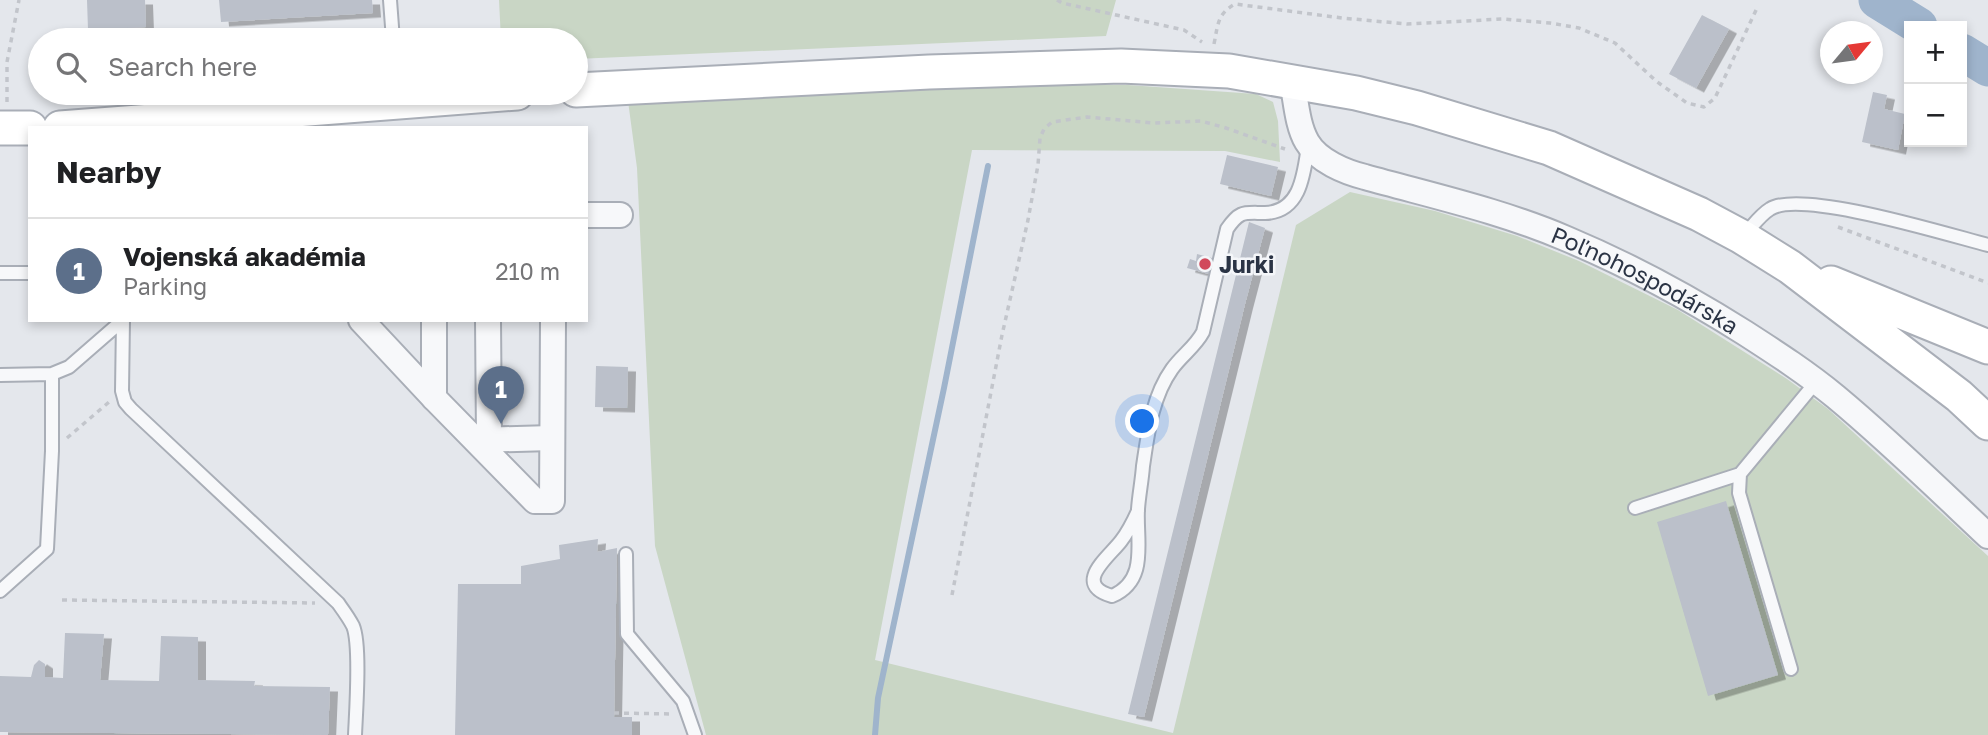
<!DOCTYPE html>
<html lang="en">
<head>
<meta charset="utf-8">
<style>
  body { margin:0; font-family:"Golos Text",sans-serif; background:#f2f2f2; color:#202124 }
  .controls { position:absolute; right:21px; top:21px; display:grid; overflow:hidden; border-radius:0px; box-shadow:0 4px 10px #0003 }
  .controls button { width:63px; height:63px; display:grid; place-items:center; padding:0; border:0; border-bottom:2px solid #e0e0e0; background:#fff; color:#202124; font:35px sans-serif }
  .compass { position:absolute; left:1820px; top:21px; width:63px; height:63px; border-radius:50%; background:#fff; box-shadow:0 4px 10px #0003; rotate:61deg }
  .you { position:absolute; left:1143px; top:422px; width:24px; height:24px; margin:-18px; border:5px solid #fff; border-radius:50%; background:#1a73e8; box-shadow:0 0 0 10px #1a73e833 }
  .badge { display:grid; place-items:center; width:46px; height:46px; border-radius:50%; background:#d1495b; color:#fff; font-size:23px; font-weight:700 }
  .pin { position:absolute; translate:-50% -58px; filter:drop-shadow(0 2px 4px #0008) }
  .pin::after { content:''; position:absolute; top:37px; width:24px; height:21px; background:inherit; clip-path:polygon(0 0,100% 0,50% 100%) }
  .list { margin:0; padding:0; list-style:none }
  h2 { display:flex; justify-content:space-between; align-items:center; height:91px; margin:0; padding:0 28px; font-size:30px }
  h2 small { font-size:23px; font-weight:400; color:#757577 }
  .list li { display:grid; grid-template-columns:46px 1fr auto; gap:21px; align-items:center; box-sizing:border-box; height:105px; padding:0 28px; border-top:2px solid #e0e0e0 }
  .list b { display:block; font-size:26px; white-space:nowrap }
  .list p { margin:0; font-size:23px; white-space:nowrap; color:#757577 }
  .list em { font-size:23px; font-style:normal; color:#757577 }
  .icon { flex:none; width:38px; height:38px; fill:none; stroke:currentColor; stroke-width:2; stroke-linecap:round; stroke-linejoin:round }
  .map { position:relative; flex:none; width:1988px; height:735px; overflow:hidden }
  .search { position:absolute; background:#fff; box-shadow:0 4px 10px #0003; left:28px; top:28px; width:560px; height:77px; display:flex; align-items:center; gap:18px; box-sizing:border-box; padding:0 24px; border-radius:38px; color:#757577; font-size:26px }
  .panel { position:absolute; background:#fff; box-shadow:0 4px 10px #0003; left:28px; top:126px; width:560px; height:196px; border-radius:0px }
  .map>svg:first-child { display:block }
</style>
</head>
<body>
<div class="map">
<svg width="1988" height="735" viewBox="0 0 1988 735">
  <defs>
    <filter id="shadow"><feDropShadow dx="8" dy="4.5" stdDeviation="0" flood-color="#0004"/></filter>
  </defs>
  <rect width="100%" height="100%" fill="#e4e7ec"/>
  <path fill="#c9d6c5" d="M 499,0 L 1116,0 L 1106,36 L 576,59 L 576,40 L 501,40 Z
    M 1056,85 L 1128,85 L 1256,94 L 1273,102 L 1278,121 L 1280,162 L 1225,151 L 972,150 L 875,660 L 1173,733 L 1296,225 L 1350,192 L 1435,211 L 1517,236 L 1579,261 L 1678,310 L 1787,379 L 1828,409 L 1988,556 L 1988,735 L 706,735 L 655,546 L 637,168 L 628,101 L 814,93 Z"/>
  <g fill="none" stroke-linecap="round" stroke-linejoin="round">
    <path stroke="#9fb4cc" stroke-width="6" d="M 875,735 L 878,698 L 944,388 L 988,166"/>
    <path stroke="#9fb4cc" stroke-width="37" d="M 1877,0 L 1919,26
      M 1962,52 L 1988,68"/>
  </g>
  <path fill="#bbc0ca" filter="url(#shadow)" d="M 87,0 L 145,0 L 146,27 L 88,30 Z
    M 219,0 L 372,0 L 373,13 L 221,22 Z
    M 1702,15 L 1729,29 L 1696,88 L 1669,74 Z
    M 1873,92 L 1887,95 L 1884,109 L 1905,114 L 1898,150 L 1862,142 Z
    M 1227,155 L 1278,167 L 1271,196 L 1220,184 Z
    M 1249,222 L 1265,228 L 1245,304 L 1144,717 L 1128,714 Z
    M 1197,254 L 1212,258 L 1209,274 L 1187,268 L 1190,259 L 1196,261 Z
    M 596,366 L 628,367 L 627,408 L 595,407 Z
    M 1726,501 L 1778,675 L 1708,696 L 1657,522 Z
    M 598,539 L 597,552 L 617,548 L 614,717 L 632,717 L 632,735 L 455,735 L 458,584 L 521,584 L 521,566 L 560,559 L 559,545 Z
    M 65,633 L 104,634 L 100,680 L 159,681 L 161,636 L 198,637 L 198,680 L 255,681 L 254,686 L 330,687 L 328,735 L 0,732 L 0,676 L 31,677 L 34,665 L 39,660 L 45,664 L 45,677 L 63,678 Z"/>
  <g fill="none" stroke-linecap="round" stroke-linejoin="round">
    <defs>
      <path id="lane" d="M 390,0 L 393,40
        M 358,40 L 393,38
        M 1743,236 C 1751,228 1760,215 1770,209 C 1801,189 1949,235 1988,245
        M 0,273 L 30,273
        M 123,320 L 122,391 L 125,402 L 131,409 L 338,603 C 343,610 349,618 353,626 C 361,645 356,711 355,735
        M 0,375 L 52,374 L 69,367 L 123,320
        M 1740,474 L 1739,493 L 1791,669
        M 1635,508 L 1740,474 L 1816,382
        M 1138,511 C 1133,522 1128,532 1121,541 C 1108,558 1072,584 1112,596 C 1149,580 1136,541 1138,509 C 1139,495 1142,480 1143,466 C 1148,433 1152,397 1172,369 C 1182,355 1195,347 1203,332 L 1227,229 C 1240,210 1244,213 1265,213 C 1301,212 1304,173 1308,146
        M 626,554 L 627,634 L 683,701 L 695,735
        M 0,591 L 47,549 L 52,451 L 52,374"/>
      <g id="street">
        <path id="s1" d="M 1292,81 C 1296,100 1297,125 1307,142 C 1318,161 1345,172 1365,177 C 1433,196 1502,211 1567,239 C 1629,265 1688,297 1745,333 C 1776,353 1807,373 1836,397 C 1889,441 1938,489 1988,536"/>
        <path d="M 586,215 L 620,215"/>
        <path d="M 361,320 L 434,398 L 535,501 L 552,501 L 553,320"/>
        <path d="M 488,320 L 489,439"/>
        <path d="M 434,398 L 434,320"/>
        <path d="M 476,440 L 552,438"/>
      </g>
      <path id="secondary" d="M 576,90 L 929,72 L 1121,66 L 1229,71 L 1356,93 L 1417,108 L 1549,148 L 1699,214 L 1742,237 L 1790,267 L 1959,396 L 1988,423
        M 0,128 L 30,128
        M 60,128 L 517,93
        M 1831,283 L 1988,347"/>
    </defs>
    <use href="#lane" stroke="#a9aeb7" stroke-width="16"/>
    <use href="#street" stroke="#a9aeb7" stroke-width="28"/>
    <use href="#secondary" stroke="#a9aeb7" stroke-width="37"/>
    <path stroke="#c2c5cb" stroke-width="3.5" stroke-dasharray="5 5" stroke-linecap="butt" d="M 1057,0 L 1062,3 L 1184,30 L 1202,42
      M 1214,44 C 1218,25 1217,14 1235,4 L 1342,18 L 1407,24 L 1503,19 L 1550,23 L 1579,28 L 1615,43 L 1656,81 L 1687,103 L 1704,107 L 1715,98 L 1757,8
      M 7,102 L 7,62 L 19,0
      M 1838,227 L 1988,283
      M 67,438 L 109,402
      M 952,595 L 1002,335 L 1028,220 L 1038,165 L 1040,138 L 1044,129 L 1052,122 L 1087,117 L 1154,123 L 1201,121 L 1226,128 L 1285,149
      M 62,600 L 315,603
      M 614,713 L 672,714"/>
    <use href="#lane" stroke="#f7f8fa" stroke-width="12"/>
    <use href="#street" stroke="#f7f8fa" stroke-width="24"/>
    <use href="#secondary" stroke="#fff" stroke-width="33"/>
  </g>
  <circle fill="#d1495b" stroke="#f4f6f9" stroke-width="2.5" cx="1205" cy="264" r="7"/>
  <g text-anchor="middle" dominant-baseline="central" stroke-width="5" stroke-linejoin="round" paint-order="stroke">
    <g font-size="23" font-weight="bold" fill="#2b3445" stroke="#f4f6f9" text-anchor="start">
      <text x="1219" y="264">Jurki</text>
    </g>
    <g font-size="23" fill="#2b3445" stroke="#f4f6f9">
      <text stroke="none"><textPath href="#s1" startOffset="432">Poľnohospodárska</textPath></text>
    </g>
  </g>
</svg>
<div class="controls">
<button>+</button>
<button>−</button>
</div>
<svg class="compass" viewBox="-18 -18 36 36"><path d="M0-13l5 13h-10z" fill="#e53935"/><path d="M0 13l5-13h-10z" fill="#757577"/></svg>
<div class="you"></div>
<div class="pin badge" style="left:501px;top:424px;background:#5c6f8a">1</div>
<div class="search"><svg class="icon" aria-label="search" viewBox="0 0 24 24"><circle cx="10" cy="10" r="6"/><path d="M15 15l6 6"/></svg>Search here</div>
<section class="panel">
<h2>Nearby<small></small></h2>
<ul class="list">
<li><span class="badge" style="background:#5c6f8a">1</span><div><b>Vojenská akadémia</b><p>Parking</p></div><em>210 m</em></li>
</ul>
</section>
</div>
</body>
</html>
